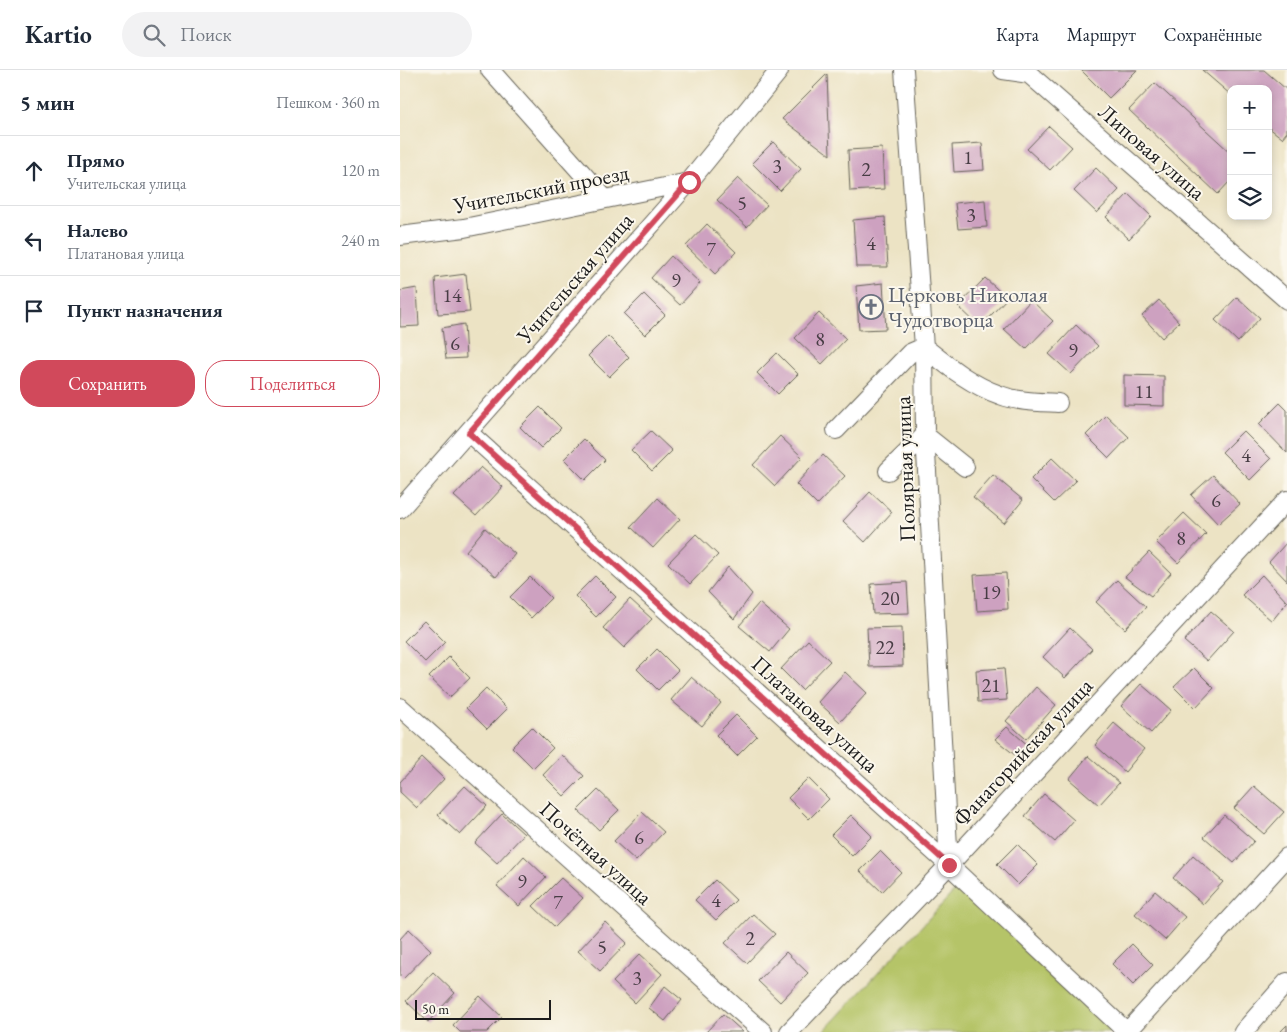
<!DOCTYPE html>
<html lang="ru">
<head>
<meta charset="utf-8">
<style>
  body { margin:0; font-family:"EB Garamond",serif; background:#f2f2f3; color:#1f2937 }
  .controls { position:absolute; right:15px; top:15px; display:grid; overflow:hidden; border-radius:10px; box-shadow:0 2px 8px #0003 }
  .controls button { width:45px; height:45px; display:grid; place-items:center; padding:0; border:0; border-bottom:1px solid #e0e1e3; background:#fff; color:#1f2937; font:25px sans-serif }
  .scale { position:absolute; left:15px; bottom:12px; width:136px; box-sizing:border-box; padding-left:5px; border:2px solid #1c1c1c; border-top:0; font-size:14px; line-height:18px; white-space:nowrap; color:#1c1c1c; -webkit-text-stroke:4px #fbf7ec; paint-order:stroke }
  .stop { position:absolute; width:15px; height:15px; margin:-11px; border:4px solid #d1495b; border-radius:50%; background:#fff }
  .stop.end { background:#d1495b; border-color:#fff; box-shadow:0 1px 5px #0008 }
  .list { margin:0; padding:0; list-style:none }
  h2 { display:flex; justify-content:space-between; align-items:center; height:65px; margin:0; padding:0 20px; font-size:21px }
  h2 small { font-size:16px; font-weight:400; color:#747a83 }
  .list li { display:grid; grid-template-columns:32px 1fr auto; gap:15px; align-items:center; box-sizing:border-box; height:70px; padding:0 20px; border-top:1px solid #e0e1e3 }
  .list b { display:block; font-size:19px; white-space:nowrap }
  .list p { margin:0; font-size:16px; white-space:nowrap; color:#747a83 }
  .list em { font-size:16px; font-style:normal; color:#747a83 }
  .actions { display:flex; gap:10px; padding:15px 20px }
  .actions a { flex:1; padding:11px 0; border:1px solid #d1495b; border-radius:20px; text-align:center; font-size:18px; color:#d1495b }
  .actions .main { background:#d1495b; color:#fff }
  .icon { flex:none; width:28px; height:28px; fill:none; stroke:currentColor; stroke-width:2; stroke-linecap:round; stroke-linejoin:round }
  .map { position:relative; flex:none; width:887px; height:962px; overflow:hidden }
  header { display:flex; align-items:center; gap:30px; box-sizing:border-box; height:70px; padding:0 25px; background:#fff; border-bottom:1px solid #e0e1e3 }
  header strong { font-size:24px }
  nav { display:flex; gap:28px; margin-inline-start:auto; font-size:18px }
  .search { width:350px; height:45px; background:#f2f2f3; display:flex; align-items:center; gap:12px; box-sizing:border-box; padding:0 18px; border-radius:28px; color:#747a83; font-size:19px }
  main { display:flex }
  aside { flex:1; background:#fff }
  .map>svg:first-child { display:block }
</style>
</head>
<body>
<header>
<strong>Kartio</strong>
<div class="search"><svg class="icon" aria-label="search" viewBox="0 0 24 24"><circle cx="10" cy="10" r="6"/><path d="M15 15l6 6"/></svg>Поиск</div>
<nav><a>Карта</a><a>Маршрут</a><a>Сохранённые</a></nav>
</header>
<main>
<aside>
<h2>5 мин<small>Пешком · 360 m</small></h2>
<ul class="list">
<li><svg class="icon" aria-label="ahead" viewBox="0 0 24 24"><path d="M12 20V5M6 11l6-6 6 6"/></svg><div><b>Прямо</b><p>Учительская улица</p></div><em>120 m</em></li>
<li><svg class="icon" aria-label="left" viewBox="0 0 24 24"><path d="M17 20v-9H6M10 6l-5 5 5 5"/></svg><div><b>Налево</b><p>Платановая улица</p></div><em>240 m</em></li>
<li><svg class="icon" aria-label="arrive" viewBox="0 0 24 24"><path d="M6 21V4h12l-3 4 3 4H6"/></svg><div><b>Пункт назначения</b></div></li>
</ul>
<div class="actions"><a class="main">Сохранить</a><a>Поделиться</a></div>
</aside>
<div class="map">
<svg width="887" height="962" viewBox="0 0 887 962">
  <rect width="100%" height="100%" fill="#fbf7ec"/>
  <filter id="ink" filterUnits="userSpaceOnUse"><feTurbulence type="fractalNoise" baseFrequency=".02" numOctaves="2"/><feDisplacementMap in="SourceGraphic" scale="10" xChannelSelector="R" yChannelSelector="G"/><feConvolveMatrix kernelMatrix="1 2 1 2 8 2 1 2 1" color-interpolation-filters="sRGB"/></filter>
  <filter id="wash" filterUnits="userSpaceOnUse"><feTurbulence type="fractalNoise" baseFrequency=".0096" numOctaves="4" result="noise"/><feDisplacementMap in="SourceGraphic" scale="20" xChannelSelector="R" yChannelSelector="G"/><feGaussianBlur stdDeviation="1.12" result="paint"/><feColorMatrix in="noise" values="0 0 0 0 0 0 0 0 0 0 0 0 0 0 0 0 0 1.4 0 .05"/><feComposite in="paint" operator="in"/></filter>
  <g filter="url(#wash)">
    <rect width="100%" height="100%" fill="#ece3c4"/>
    <path fill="#b5c467" stroke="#687042" d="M 560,815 L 723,962 L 423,962 Z"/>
    <g id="blocks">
      <path fill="#cda1c0" d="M 681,0 L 737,0 L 709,28 Z
        M 802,0 L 864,0 L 887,20 L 887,62 L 882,68 L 868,57 L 868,19 L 831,19 L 831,25 Z
        M 427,4 L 430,85 L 382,49 Z
        M 755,13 L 831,83 L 831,110 L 818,124 L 729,40 Z
        M 649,56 L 672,77 L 650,100 L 627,79 Z
        M 373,72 L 401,99 L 380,121 L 352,93 Z
        M 582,73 L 584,100 L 554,102 L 552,75 Z
        M 482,78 L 484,119 L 450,121 L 448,80 Z
        M 696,98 L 719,120 L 697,143 L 674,121 Z
        M 338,108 L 367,135 L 347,157 L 317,130 Z
        M 728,124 L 751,146 L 729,169 L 706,147 Z
        M 585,130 L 587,157 L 558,159 L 555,133 Z
        M 485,147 L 488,197 L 456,197 L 453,150 Z
        M 307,154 L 336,182 L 315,204 L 286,176 Z
        M 271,186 L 300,213 L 280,235 L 251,208 Z
        M 66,204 L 70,242 L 38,244 L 35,208 Z
        M 585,208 L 607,228 L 580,257 L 558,236 Z
        M 483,213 L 486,259 L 459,260 L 456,216 Z
        M 17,218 L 19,256 L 0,257 L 0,221 Z
        M 244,224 L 265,245 L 245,265 L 224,244 Z
        M 837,227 L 860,248 L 838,272 L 815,250 Z
        M 631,230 L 653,251 L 626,279 L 604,259 Z
        M 759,230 L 779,252 L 762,268 L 742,246 Z
        M 419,243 L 446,269 L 422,294 L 395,268 Z
        M 64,254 L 66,288 L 46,289 L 42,258 Z
        M 676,255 L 698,276 L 671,304 L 649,284 Z
        M 208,266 L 229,287 L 209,307 L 188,286 Z
        M 377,283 L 398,304 L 378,324 L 357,303 Z
        M 724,305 L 764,306 L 764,336 L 724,335 Z
        M 880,333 L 887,340 L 887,383 L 859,354 Z
        M 140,337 L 161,358 L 141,378 L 120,357 Z
        M 706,345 L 729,367 L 709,388 L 686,365 Z
        M 251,361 L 272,381 L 252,401 L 231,380 Z
        M 843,361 L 871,389 L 850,410 L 822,382 Z
        M 380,366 L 402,387 L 375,416 L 353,395 Z
        M 184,369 L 205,390 L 185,410 L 164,389 Z
        M 423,385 L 445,406 L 417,435 L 396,414 Z
        M 652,388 L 676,411 L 654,432 L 631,409 Z
        M 81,397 L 103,417 L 76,446 L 54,426 Z
        M 593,405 L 623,430 L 604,453 L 573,427 Z
        M 813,405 L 840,434 L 818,454 L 791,425 Z
        M 470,422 L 492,442 L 465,472 L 443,451 Z
        M 258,428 L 280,449 L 253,478 L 231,457 Z
        M 784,443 L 806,464 L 778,493 L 756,472 Z
        M 85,458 L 115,484 L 96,507 L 66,481 Z
        M 296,464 L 318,485 L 290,514 L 268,493 Z
        M 887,472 L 887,511 L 869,492 Z
        M 749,482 L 771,503 L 751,526 L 725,507 Z
        M 328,497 L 352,524 L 334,549 L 308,522 Z
        M 606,503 L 608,539 L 577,541 L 574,505 Z
        M 862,505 L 887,532 L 872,551 L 842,525 Z
        M 195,506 L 216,527 L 196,547 L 175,526 Z
        M 130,507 L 151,528 L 131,548 L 110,527 Z
        M 717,510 L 746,537 L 725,559 L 696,532 Z
        M 507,512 L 509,543 L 473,544 L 471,514 Z
        M 230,529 L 252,549 L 224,578 L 203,558 Z
        M 359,533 L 389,559 L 370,582 L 339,556 Z
        M 811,541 L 834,561 L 807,591 L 784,571 Z
        M 24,551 L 45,572 L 25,592 L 4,571 Z
        M 502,557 L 503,596 L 469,597 L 467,558 Z
        M 670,558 L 692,579 L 665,608 L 643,587 Z
        M 408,570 L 430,591 L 402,620 L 381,599 Z
        M 257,579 L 278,600 L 258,620 L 237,599 Z
        M 49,587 L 70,608 L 50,627 L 29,607 Z
        M 604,598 L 607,630 L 578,632 L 576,600 Z
        M 794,598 L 814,618 L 795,638 L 774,617 Z
        M 445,602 L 467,623 L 440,652 L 418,632 Z
        M 291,607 L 321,633 L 302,656 L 271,630 Z
        M 741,614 L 771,640 L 751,663 L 721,636 Z
        M 636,617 L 656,635 L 626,669 L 606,651 Z
        M 86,618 L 107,639 L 87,659 L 66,638 Z
        M 336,645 L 357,666 L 337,686 L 316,665 Z
        M 714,653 L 744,679 L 725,702 L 695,675 Z
        M 132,657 L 153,678 L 133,698 L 112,677 Z
        M 607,657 L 630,677 L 620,689 L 595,669 Z
        M 162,685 L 184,706 L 164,726 L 143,705 Z
        M 688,686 L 719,713 L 699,735 L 669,709 Z
        M 22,688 L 44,709 L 17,738 L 0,722 L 0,712 Z
        M 408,708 L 429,729 L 409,749 L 388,728 Z
        M 65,716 L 87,736 L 60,765 L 38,745 Z
        M 854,716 L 884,742 L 864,764 L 834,738 Z
        M 198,720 L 219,740 L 199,760 L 178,740 Z
        M 644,724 L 674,750 L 655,772 L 625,746 Z
        M 242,742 L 264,762 L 236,791 L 214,771 Z
        M 102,744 L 124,764 L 97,793 L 75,773 Z
        M 451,745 L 472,766 L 452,786 L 431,765 Z
        M 824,745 L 854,771 L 834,793 L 804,767 Z
        M 617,774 L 638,795 L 618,815 L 597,794 Z
        M 480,781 L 501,802 L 482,822 L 460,801 Z
        M 793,785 L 823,812 L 803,834 L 773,808 Z
        M 124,786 L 146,807 L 119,836 L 97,816 Z
        M 161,808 L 183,828 L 155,857 L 133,836 Z
        M 315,810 L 336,830 L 316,850 L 295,830 Z
        M 755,821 L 785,847 L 765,870 L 735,844 Z
        M 353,844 L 375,864 L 347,893 L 325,873 Z
        M 205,852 L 227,873 L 200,901 L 178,881 Z
        M 9,859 L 31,880 L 3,909 L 0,906 L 0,869 Z
        M 732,874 L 753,895 L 733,915 L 712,894 Z
        M 386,882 L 408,903 L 380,932 L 358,911 Z
        M 240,884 L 262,904 L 235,933 L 213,912 Z
        M 33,902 L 55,923 L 28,952 L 6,931 Z
        M 265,916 L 282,930 L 265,951 L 249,938 Z
        M 80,926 L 102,947 L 87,962 L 60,962 L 53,955 Z
        M 323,944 L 343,962 L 306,962 Z
        M 887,955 L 887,962 L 880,962 Z"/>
    </g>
  </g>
  <g filter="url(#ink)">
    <use href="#blocks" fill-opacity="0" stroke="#656257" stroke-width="1"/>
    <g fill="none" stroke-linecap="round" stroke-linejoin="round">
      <defs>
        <path id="minor" d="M 90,0 L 205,129
          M 504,0 L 524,277 L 525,365 L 549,795
          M 603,0 L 629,4 L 887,230
          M 0,166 L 64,158 L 289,112
          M 436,360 L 510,283 L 524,277 C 548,296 571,315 600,325 C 618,332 640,332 658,333
          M 69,363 L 549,795 L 727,962
          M 488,401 L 525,365 L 565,397
          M 0,439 L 289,112 L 379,1
          M 0,637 L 363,962
          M 389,962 L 549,795 L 887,430
          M 727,962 L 887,787
          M 843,962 L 887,912"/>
      </defs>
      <use href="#minor" stroke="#656257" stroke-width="20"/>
      <use href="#minor" stroke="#fff" stroke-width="18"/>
    </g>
  </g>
  <g fill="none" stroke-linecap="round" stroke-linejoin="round" filter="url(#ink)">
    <path stroke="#d1495b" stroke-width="6" d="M 289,112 L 69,363 L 549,795"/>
  </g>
  <defs>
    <symbol id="church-ring" viewBox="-11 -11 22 22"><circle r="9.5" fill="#fbf7ec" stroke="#6b7280" stroke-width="1.5"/><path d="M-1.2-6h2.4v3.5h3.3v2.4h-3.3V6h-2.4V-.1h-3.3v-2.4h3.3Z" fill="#6b7280"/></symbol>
  </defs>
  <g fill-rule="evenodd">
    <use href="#church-ring" x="457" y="223" width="28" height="28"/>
  </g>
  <g text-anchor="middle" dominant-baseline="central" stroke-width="4" stroke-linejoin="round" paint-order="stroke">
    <g font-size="20" fill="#483d45">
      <text x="568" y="87">1</text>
      <text x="377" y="96">3</text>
      <text x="466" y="99">2</text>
      <text x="342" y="133">5</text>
      <text x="571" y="145">3</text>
      <text x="471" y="173">4</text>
      <text x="311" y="179">7</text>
      <text x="276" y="210">9</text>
      <text x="52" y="225">14</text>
      <text x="420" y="269">8</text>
      <text x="55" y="273">6</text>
      <text x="673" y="280">9</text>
      <text x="744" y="321">11</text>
      <text x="846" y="385">4</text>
      <text x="816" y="430">6</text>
      <text x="781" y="468">8</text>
      <text x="591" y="522">19</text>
      <text x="490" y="528">20</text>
      <text x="485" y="577">22</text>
      <text x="591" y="615">21</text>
      <text x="239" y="767">6</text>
      <text x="122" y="811">9</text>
      <text x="316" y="830">4</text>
      <text x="158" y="832">7</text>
      <text x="350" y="868">2</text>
      <text x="202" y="877">5</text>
      <text x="237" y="908">3</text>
    </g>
    <g font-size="22" fill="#1c1c1c" stroke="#fbf7ec">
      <text transform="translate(752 82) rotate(41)">Липовая улица</text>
      <text transform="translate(141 119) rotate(-11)">Учительский проезд</text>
      <text transform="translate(175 208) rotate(-49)">Учительская улица</text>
      <text transform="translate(505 399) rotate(-92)">Полярная улица</text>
      <text transform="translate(415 644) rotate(42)">Платановая улица</text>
      <text transform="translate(623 682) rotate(-47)">Фанагорийская улица</text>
      <text transform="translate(196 783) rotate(42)">Почётная улица</text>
    </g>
    <g font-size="22" fill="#5b616d" stroke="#fbf7ec" text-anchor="start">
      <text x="488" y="224">Церковь Николая<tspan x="488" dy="25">Чудотворца</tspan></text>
    </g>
  </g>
</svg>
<div class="controls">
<button>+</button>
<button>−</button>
<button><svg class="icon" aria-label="layers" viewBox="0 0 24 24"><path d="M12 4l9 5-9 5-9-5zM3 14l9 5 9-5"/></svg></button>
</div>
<div class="scale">50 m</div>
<div class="stop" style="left:289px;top:112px"></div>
<div class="stop end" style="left:549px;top:795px"></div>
</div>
</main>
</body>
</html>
